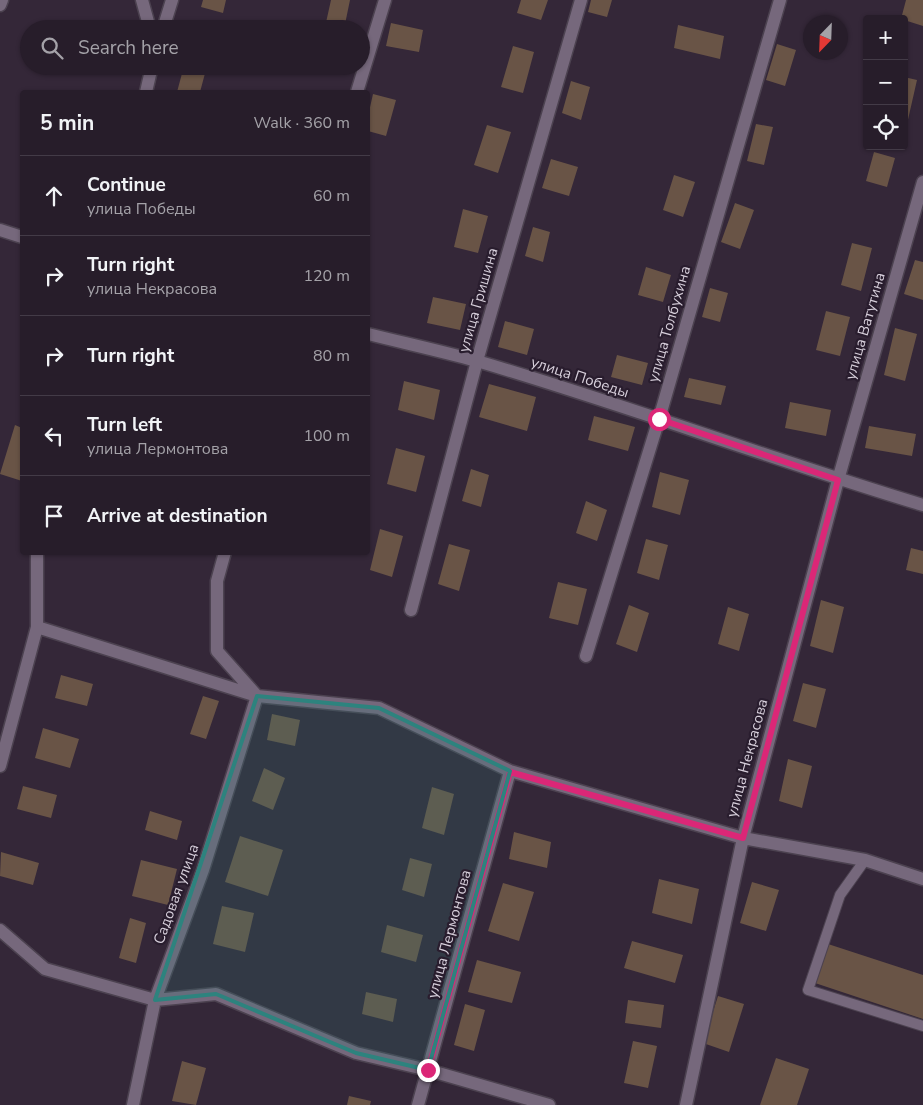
<!DOCTYPE html>
<html lang="en">
<head>
<meta charset="utf-8">
<style>
  body { margin:0; font-family:"Nunito Sans",sans-serif; background:#332a36; color:#f1f3f6 }
  .controls { position:absolute; right:15px; top:15px; display:grid; overflow:hidden; border-radius:5px; box-shadow:0 1px 4px #0004 }
  .controls button { width:45px; height:45px; display:grid; place-items:center; padding:0; border:0; border-bottom:1px solid #433b47; background:#271d2a; color:#f1f3f6; font:25px sans-serif }
  .compass { position:absolute; left:803px; top:15px; width:45px; height:45px; border-radius:50%; background:#271d2a; box-shadow:0 1px 4px #0004; rotate:203deg }
  .stop { position:absolute; width:15px; height:15px; margin:-11px; border:4px solid #db2777; border-radius:50%; background:#fff }
  .stop.end { background:#db2777; border-color:#fff; box-shadow:0 1px 5px #0008 }
  .list { margin:0; padding:0; list-style:none }
  h2 { display:flex; justify-content:space-between; align-items:center; height:65px; margin:0; padding:0 20px; font-size:21px }
  h2 small { font-size:16px; font-weight:400; color:#a4a2a8 }
  .list li { display:grid; grid-template-columns:32px 1fr auto; gap:15px; align-items:center; box-sizing:border-box; height:80px; padding:0 20px; border-top:1px solid #433b47 }
  .list b { display:block; font-size:19px; white-space:nowrap }
  .list p { margin:0; font-size:16px; white-space:nowrap; color:#a4a2a8 }
  .list em { font-size:16px; font-style:normal; color:#a4a2a8 }
  .icon { flex:none; width:28px; height:28px; fill:none; stroke:currentColor; stroke-width:2; stroke-linecap:round; stroke-linejoin:round }
  .map { position:relative; flex:none; width:923px; height:1105px; overflow:hidden }
  .search { position:absolute; background:#271d2a; box-shadow:0 1px 4px #0004; left:20px; top:20px; width:350px; height:55px; display:flex; align-items:center; gap:12px; box-sizing:border-box; padding:0 18px; border-radius:28px; color:#a4a2a8; font-size:19px }
  .panel { position:absolute; background:#271d2a; box-shadow:0 1px 4px #0004; left:20px; top:90px; width:350px; height:465px; border-radius:5px }
  .map>svg:first-child { display:block }
</style>
</head>
<body>
<div class="map">
<svg width="923" height="1105" viewBox="0 0 923 1105">
  <rect width="100%" height="100%" fill="#342738"/>
  <path fill="#695446" d="M 203,0 L 226,0 L 223,13 L 201,7 Z
    M 331,0 L 350,0 L 344,29 L 325,27 Z
    M 521,0 L 548,0 L 541,20 L 517,13 Z
    M 591,0 L 612,0 L 607,17 L 588,12 Z
    M 906,0 L 923,0 L 923,26 L 901,19 Z
    M 391,23 L 423,30 L 419,52 L 386,46 Z
    M 678,25 L 724,36 L 720,59 L 674,48 Z
    M 777,44 L 796,50 L 785,86 L 766,80 Z
    M 513,46 L 534,52 L 523,93 L 501,87 Z
    M 184,66 L 207,66 L 200,92 L 177,92 Z
    M 904,77 L 917,80 L 907,124 L 904,123 Z
    M 571,81 L 590,87 L 581,120 L 562,113 Z
    M 373,94 L 396,100 L 386,136 L 368,131 L 368,116 Z
    M 756,124 L 773,127 L 764,165 L 747,161 Z
    M 487,125 L 511,132 L 498,173 L 474,165 Z
    M 874,152 L 895,158 L 887,187 L 866,181 Z
    M 551,159 L 578,167 L 569,196 L 542,188 Z
    M 674,175 L 695,182 L 683,217 L 663,210 Z
    M 735,203 L 754,210 L 740,249 L 721,242 Z
    M 463,209 L 488,216 L 478,253 L 454,247 Z
    M 533,227 L 550,232 L 543,262 L 525,256 Z
    M 852,243 L 872,248 L 861,291 L 841,285 Z
    M 915,260 L 923,262 L 923,300 L 904,294 Z
    M 646,267 L 671,275 L 663,302 L 638,295 Z
    M 710,288 L 728,293 L 720,322 L 702,317 Z
    M 433,297 L 466,304 L 460,330 L 427,323 Z
    M 826,311 L 850,317 L 840,356 L 816,350 Z
    M 505,321 L 534,329 L 527,355 L 498,347 Z
    M 895,328 L 917,334 L 905,381 L 884,375 Z
    M 617,355 L 648,363 L 642,385 L 611,377 Z
    M 689,378 L 726,386 L 721,405 L 684,397 Z
    M 404,381 L 440,390 L 434,420 L 398,410 Z
    M 489,384 L 536,397 L 527,431 L 479,417 Z
    M 790,402 L 831,410 L 826,436 L 785,428 Z
    M 594,416 L 635,427 L 628,451 L 588,440 Z
    M 15,425 L 22,428 L 22,481 L 0,474 Z
    M 869,426 L 916,434 L 912,456 L 865,448 Z
    M 396,448 L 425,456 L 416,492 L 387,484 Z
    M 471,469 L 489,475 L 481,507 L 462,501 Z
    M 660,472 L 689,480 L 680,515 L 652,507 Z
    M 586,501 L 607,510 L 597,541 L 576,533 Z
    M 380,529 L 403,536 L 392,577 L 370,570 Z
    M 646,539 L 668,545 L 659,580 L 637,573 Z
    M 449,544 L 470,550 L 459,591 L 438,584 Z
    M 911,548 L 923,551 L 923,574 L 906,570 Z
    M 558,582 L 587,589 L 578,625 L 549,618 Z
    M 821,600 L 844,607 L 833,653 L 810,646 Z
    M 629,605 L 649,613 L 637,652 L 616,644 Z
    M 728,607 L 749,614 L 739,651 L 718,644 Z
    M 61,675 L 93,684 L 87,706 L 55,698 Z
    M 803,683 L 826,689 L 816,728 L 793,721 Z
    M 203,696 L 219,701 L 206,739 L 190,734 Z
    M 272,714 L 300,720 L 295,746 L 267,740 Z
    M 43,728 L 79,739 L 70,768 L 35,758 Z
    M 788,759 L 812,766 L 802,808 L 779,801 Z
    M 264,768 L 285,778 L 273,810 L 252,801 Z
    M 23,786 L 57,795 L 51,818 L 17,809 Z
    M 432,787 L 454,794 L 444,835 L 422,828 Z
    M 150,811 L 182,821 L 177,840 L 145,830 Z
    M 514,832 L 551,842 L 547,868 L 509,859 Z
    M 240,836 L 283,850 L 268,896 L 225,882 Z
    M 1,852 L 39,863 L 33,885 L 0,876 Z
    M 410,858 L 432,864 L 424,897 L 402,890 Z
    M 141,860 L 177,869 L 168,905 L 132,896 Z
    M 659,879 L 699,889 L 692,924 L 652,913 Z
    M 752,882 L 779,890 L 766,931 L 740,923 Z
    M 503,883 L 534,892 L 519,941 L 488,931 Z
    M 222,906 L 254,913 L 245,952 L 213,944 Z
    M 130,918 L 146,923 L 136,963 L 119,958 Z
    M 387,925 L 423,935 L 416,962 L 381,952 Z
    M 632,941 L 683,955 L 675,983 L 624,968 Z
    M 828,944 L 923,975 L 923,1019 L 815,983 Z
    M 477,960 L 521,972 L 512,1003 L 468,992 Z
    M 366,992 L 397,999 L 393,1022 L 362,1014 Z
    M 718,996 L 744,1004 L 729,1052 L 703,1043 Z
    M 628,1000 L 664,1005 L 661,1028 L 625,1023 Z
    M 465,1004 L 485,1010 L 474,1051 L 454,1045 Z
    M 633,1041 L 657,1046 L 648,1088 L 624,1083 Z
    M 776,1058 L 809,1069 L 797,1105 L 760,1105 Z
    M 182,1061 L 206,1068 L 196,1105 L 172,1101 Z
    M 349,1096 L 371,1101 L 370,1105 L 347,1105 Z"/>
  <g fill="none" stroke-linecap="round" stroke-linejoin="round">
    <defs>
      <path id="lane" d="M 865,860 L 840,895 L 808,990 L 923,1026"/>
      <path id="street" d="M 142,0 L 150,29
        M 0,5 L 2,0
        M 163,29 L 172,0
        M 146,92 L 152,66
        M 357,92 L 385,0
        M 0,230 L 22,237
        M 368,334 C 404,343 441,351 477,361 C 627,405 773,460 923,505
        M 411,610 L 477,361 L 581,0
        M 37,627 L 257,696 L 379,708 L 510,771 L 743,838 L 865,860 L 923,879
        M 586,656 L 659,419 L 780,0
        M 0,766 L 37,627 L 37,552
        M 0,930 L 45,969 L 155,1000 L 216,994 L 356,1053 L 428,1070 L 549,1105
        M 133,1105 L 155,1000 L 203,870 L 257,696 L 217,651 L 217,581 L 225,552
        M 418,1105 L 510,771
        M 686,1105 L 743,838 L 838,480 L 923,182"/>
    </defs>
    <use href="#lane" stroke="#4c4250" stroke-width="12"/>
    <use href="#street" stroke="#4c4250" stroke-width="15"/>
    <use href="#lane" stroke="#76687c" stroke-width="10"/>
    <use href="#street" stroke="#76687c" stroke-width="12"/>
  </g>
  <g fill="none" stroke-linecap="round" stroke-linejoin="round">
    <path stroke="#db2777" stroke-width="6" d="M 428,1070 L 510,772 L 743,838 L 838,480 L 659,419"/>
  </g>
  <path fill="#2d837e" fill-opacity="0.2" stroke="#2d837e" stroke-width="4" stroke-linejoin="round" d="M 257,696 L 379,708 L 510,771 L 428,1070 L 356,1053 L 216,994 L 155,1000 Z"/>
  <g text-anchor="middle" dominant-baseline="central" stroke-width="4.5" stroke-linejoin="round" paint-order="stroke">
    <g font-size="15" fill="#d7cfdb" stroke="#291d2e">
      <text transform="translate(478 300) rotate(-74)">улица Гришина</text>
      <text transform="translate(669 324) rotate(-74)">улица Толбухина</text>
      <text transform="translate(865 326) rotate(-74)">улица Ватутина</text>
      <text transform="translate(580 377) rotate(18)">улица Победы</text>
      <text transform="translate(747 758) rotate(-75)">улица Некрасова</text>
      <text transform="translate(176 894) rotate(-70)">Садовая улица</text>
      <text transform="translate(449 934) rotate(-75)">улица Лермонтова</text>
    </g>
  </g>
</svg>
<div class="controls">
<button>+</button>
<button>−</button>
<button><svg class="icon" aria-label="locate" viewBox="0 0 24 24"><circle cx="12" cy="12" r="6"/><path d="M12 2v4M12 18v4M2 12h4M18 12h4"/></svg></button>
</div>
<svg class="compass" viewBox="-18 -18 36 36"><path d="M0-13l5 13h-10z" fill="#e53935"/><path d="M0 13l5-13h-10z" fill="#a4a2a8"/></svg>
<div class="stop" style="left:659px;top:419px"></div>
<div class="stop end" style="left:428px;top:1070px"></div>
<div class="search"><svg class="icon" aria-label="search" viewBox="0 0 24 24"><circle cx="10" cy="10" r="6"/><path d="M15 15l6 6"/></svg>Search here</div>
<section class="panel">
<h2>5 min<small>Walk · 360 m</small></h2>
<ul class="list">
<li><svg class="icon" aria-label="ahead" viewBox="0 0 24 24"><path d="M12 20V5M6 11l6-6 6 6"/></svg><div><b>Continue</b><p>улица Победы</p></div><em>60 m</em></li>
<li><svg class="icon" aria-label="right" viewBox="0 0 24 24"><path d="M7 20v-9h11M14 6l5 5-5 5"/></svg><div><b>Turn right</b><p>улица Некрасова</p></div><em>120 m</em></li>
<li><svg class="icon" aria-label="right" viewBox="0 0 24 24"><path d="M7 20v-9h11M14 6l5 5-5 5"/></svg><div><b>Turn right</b></div><em>80 m</em></li>
<li><svg class="icon" aria-label="left" viewBox="0 0 24 24"><path d="M17 20v-9H6M10 6l-5 5 5 5"/></svg><div><b>Turn left</b><p>улица Лермонтова</p></div><em>100 m</em></li>
<li><svg class="icon" aria-label="arrive" viewBox="0 0 24 24"><path d="M6 21V4h12l-3 4 3 4H6"/></svg><div><b>Arrive at destination</b></div></li>
</ul>
</section>
</div>
</body>
</html>
